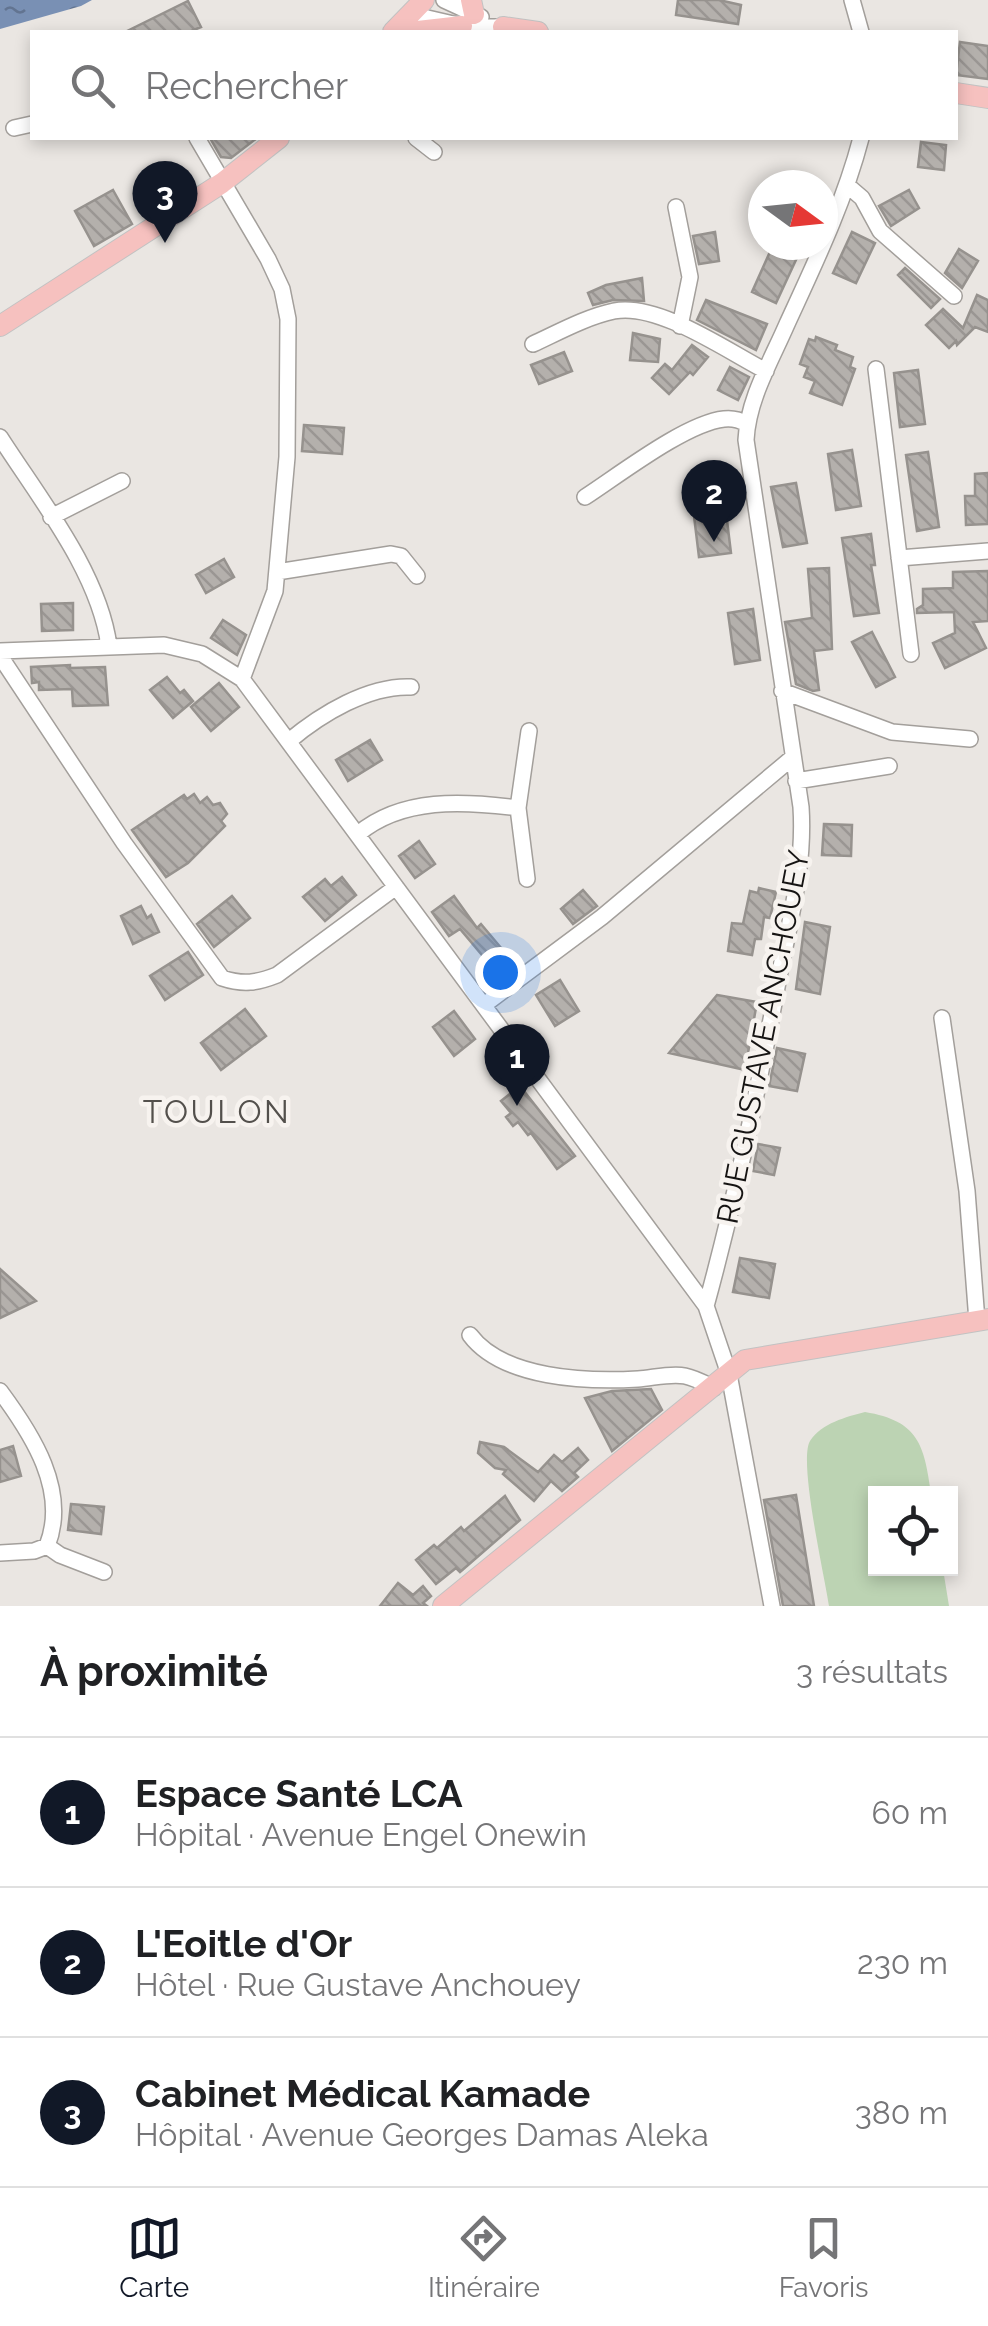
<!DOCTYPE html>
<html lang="fr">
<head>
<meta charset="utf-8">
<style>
  body { margin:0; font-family:Raleway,sans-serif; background:#f2f2f2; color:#202124 }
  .controls { position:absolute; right:30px; bottom:30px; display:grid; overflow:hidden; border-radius:0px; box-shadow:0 5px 15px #0003 }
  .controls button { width:90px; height:90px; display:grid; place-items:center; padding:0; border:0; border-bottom:2px solid #e0e0e0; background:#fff; color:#202124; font:50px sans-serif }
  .compass { position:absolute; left:748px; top:170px; width:90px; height:90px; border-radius:50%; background:#fff; box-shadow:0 5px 15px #0003; rotate:105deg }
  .you { position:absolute; left:500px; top:972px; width:35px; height:35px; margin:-25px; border:8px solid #fff; border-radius:50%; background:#1a73e8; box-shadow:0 0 0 15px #1a73e833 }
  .badge { display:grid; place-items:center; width:65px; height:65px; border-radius:50%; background:#111827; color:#fff; font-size:32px; font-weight:700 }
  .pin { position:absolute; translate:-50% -82px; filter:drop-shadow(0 2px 5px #0008) }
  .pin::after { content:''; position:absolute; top:52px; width:35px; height:30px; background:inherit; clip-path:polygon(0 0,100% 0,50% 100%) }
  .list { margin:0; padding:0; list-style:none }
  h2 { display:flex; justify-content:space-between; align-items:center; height:130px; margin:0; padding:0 40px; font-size:42px }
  h2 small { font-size:32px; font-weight:400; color:#757577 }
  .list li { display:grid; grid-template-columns:65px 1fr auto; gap:30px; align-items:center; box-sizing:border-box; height:150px; padding:0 40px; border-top:2px solid #e0e0e0 }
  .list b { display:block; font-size:38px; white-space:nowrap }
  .list p { margin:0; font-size:32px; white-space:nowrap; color:#757577 }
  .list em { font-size:32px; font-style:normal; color:#757577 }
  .icon { flex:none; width:55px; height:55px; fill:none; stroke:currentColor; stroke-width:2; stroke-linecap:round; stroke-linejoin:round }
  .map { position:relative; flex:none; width:988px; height:1606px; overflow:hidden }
  .search { position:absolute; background:#fff; box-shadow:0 5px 15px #0003; left:30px; right:30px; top:30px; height:110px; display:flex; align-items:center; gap:25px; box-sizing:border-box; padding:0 35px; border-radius:0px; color:#757577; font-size:38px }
  .sheet { height:580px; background:#fff }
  nav { display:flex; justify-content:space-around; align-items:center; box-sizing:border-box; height:140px; border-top:2px solid #e0e0e0; background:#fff; font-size:28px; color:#757577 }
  nav a { display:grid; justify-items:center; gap:5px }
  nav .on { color:#111827 }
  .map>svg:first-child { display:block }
</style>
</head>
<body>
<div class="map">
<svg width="988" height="1606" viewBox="0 0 988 1606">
  <defs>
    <pattern id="water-ripples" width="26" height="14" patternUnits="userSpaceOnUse" patternTransform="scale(2.5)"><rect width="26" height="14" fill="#7990b4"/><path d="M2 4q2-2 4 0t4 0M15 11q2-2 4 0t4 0" fill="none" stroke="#627491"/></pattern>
    <pattern id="building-back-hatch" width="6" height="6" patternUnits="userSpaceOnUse" patternTransform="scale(2.5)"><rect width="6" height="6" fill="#b4b0ac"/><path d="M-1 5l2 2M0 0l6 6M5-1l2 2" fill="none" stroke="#9a9693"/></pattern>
  </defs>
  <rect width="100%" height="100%" fill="#eae6e2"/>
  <path fill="#bcd3b3" d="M 865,1412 C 919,1421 924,1445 931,1493 L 876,1494 L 876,1568 L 943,1569 L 949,1606 L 829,1606 C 825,1578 798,1461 810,1441 C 822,1423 846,1417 865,1412 Z"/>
  <path fill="url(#water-ripples)" d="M 0,0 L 92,0 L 81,6 L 0,29 Z"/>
  <path fill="url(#building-back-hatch)" stroke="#96928e" stroke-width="2.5" d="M 678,0 L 719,0 L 741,5 L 738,24 L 676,15 Z
    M 188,1 L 201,27 L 189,32 L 125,32 Z
    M 960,42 L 988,46 L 988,79 L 956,75 Z
    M 210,138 L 257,138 L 231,158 L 221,157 Z
    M 921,142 L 946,145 L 944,170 L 918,167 Z
    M 113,190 L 132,224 L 94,246 L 75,211 Z
    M 909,190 L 919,208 L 891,226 L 879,206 Z
    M 715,232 L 719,261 L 699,264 L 693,236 Z
    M 852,232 L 875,243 L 856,283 L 833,273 Z
    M 773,245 L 792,245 L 801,249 L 776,303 L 752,292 Z
    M 959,249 L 978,261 L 962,288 L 945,273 Z
    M 905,268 L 940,299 L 931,308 L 898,275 Z
    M 642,278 L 644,301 L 613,300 L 593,305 L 588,293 L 606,285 Z
    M 977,295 L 988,300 L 988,332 L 975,327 L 957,345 L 956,341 L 949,348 L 926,325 L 943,309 L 963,328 Z
    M 706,300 L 767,324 L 756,350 L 697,320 Z
    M 633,333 L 660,339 L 658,362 L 630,360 Z
    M 816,337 L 837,345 L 835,350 L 853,357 L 850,367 L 855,369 L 842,405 L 810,393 L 815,381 L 804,377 L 808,367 L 800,364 L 809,339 L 815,341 Z
    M 692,345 L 708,357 L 693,375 L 690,372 L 669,394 L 652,378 L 665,364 L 672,370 Z
    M 564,352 L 572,371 L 539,384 L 531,365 Z
    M 730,367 L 749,377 L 738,400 L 718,390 Z
    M 918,370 L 925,424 L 900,427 L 894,373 Z
    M 304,425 L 344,428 L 342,454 L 302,451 Z
    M 852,450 L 861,506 L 836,510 L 828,454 Z
    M 928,452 L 939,527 L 917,531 L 906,455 Z
    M 988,473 L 988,524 L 966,525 L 965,496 L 975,496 L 975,474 Z
    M 796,483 L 807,543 L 783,547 L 771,487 Z
    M 726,512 L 731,553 L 699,557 L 694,516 Z
    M 871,534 L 875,565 L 871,565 L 879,613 L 854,616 L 842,538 Z
    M 224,559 L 234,577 L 206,593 L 196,575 Z
    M 829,568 L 832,649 L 814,651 L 819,690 L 813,691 L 796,684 L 785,622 L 812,618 L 808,569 Z
    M 988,571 L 988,621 L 973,622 L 986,648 L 945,668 L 933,643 L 955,633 L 954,612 L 917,613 L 917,609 L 923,605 L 923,589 L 953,588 L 953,572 Z
    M 73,603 L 73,630 L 42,631 L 41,604 Z
    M 753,609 L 760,660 L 735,664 L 728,613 Z
    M 223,620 L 246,635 L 237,655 L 211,638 Z
    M 872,632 L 895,677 L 876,687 L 852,642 Z
    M 70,665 L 70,668 L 105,667 L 108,705 L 73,706 L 72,689 L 39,690 L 39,682 L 32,683 L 31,667 Z
    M 167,677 L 180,693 L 184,690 L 193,701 L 173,718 L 150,690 Z
    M 219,683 L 239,707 L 211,731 L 191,707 Z
    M 370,740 L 382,760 L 348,781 L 336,760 Z
    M 194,794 L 200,803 L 207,797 L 213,805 L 220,803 L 227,814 L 221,821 L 225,826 L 188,863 L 166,877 L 132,830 L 184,795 L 187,799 Z
    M 824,824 L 852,825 L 851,856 L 822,855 Z
    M 419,841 L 435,864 L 415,878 L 399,856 Z
    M 342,877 L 356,895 L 325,921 L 303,897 L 325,879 L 331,886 Z
    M 759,888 L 776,892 L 770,918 L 764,917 L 761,939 L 755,939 L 752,955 L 728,951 L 732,923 L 743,924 L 750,891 L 758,893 Z
    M 583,890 L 597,906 L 573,924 L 561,909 Z
    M 232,896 L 250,918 L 214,947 L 197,924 Z
    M 454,896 L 477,928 L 481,924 L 502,949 L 487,961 L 460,929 L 449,936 L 432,912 Z
    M 141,906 L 147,918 L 151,915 L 159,932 L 133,944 L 121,916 Z
    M 805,922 L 830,927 L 820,994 L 796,989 Z
    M 188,952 L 203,975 L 165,1000 L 150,976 Z
    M 560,980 L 579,1011 L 555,1026 L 536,995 Z
    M 717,995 L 757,1002 L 745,1070 L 669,1053 Z
    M 245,1009 L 266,1036 L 221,1070 L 201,1043 Z
    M 454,1011 L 475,1039 L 454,1056 L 433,1027 Z
    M 777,1048 L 805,1054 L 797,1091 L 769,1086 Z
    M 520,1086 L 575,1156 L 557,1169 L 531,1133 L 528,1135 L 518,1122 L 513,1126 L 506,1117 L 511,1113 L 501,1101 Z
    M 758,1144 L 780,1148 L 774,1175 L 753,1171 Z
    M 740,1258 L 775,1264 L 769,1298 L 733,1292 Z
    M 0,1269 L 36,1301 L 0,1318 Z
    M 651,1389 L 662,1410 L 612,1451 L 585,1398 L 612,1391 Z
    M 480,1442 L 504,1447 L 538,1472 L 554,1455 L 562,1462 L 578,1448 L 588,1460 L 574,1473 L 578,1477 L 562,1491 L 551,1481 L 534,1501 L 503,1474 L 506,1470 L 495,1468 L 478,1453 Z
    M 13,1446 L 21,1476 L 0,1482 L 0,1450 Z
    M 796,1495 L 814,1606 L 783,1606 L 764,1500 Z
    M 505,1496 L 520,1520 L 460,1572 L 456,1568 L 436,1584 L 416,1560 L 434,1545 L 437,1548 L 461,1527 L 464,1531 Z
    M 71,1504 L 104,1507 L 101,1534 L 68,1530 Z
    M 398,1583 L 413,1595 L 423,1586 L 431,1596 L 423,1603 L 427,1606 L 380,1606 Z"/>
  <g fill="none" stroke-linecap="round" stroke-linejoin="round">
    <defs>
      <path id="minor" d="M 444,0 L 481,17
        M 852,0 L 861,32
        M 410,14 L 462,26 L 503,27
        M 14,128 L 32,124
        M 197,138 L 268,259 L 282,289 L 288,319 L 287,457 L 275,591 L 242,679
        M 416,138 L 434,152
        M 848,186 L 862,198 L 880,231 L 954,296
        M 676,207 L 690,277 L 680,326
        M 533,344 C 559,332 586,317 614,311 C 658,302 727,351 766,371
        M 876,369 L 911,654
        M 0,437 C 39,498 99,572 109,646
        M 585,497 C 619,475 686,423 724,419 C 732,418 740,420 747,424
        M 51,517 L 122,481
        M 899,558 L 988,551
        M 277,572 L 391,554 L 401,556 L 417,576
        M 0,651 L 164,645 L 202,654 L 242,679 L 706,1306 L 729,1374 L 772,1606
        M 0,656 L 124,843 L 222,978 C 243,985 257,983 277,975 L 396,887
        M 782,691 L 892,732 L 970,739
        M 289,741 C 321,714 369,685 411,687
        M 796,781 L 889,766
        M 518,808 L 529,731
        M 358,834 C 402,797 464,801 518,808 L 527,879
        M 484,1005 L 602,917 L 792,758
        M 942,1018 L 967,1191 L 977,1321
        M 706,1306 C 735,1200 758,1091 778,982 C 789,923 805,868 801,807 L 746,440 C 748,399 771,361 787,324 C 815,263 844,203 861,138
        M 470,1335 C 503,1379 587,1382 638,1379 C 653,1378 671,1373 685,1376 C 695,1378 704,1383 714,1388
        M 0,1391 C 32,1434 69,1491 47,1546 L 34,1551 L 0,1553
        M 47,1546 L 60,1555 L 104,1572"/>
      <path id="major" d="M 471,0 L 474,14
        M 503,27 L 538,32
        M 393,32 L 424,0
        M 409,32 L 462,26
        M 956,93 L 988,98
        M 0,326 L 222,183 L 279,138
        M 443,1606 L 745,1360 L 988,1319"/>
    </defs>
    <use href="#minor" stroke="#a39f9b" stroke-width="18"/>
    <use href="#major" stroke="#c2c2c2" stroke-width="22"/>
    <use href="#minor" stroke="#fff" stroke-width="15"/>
    <use href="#major" stroke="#f6c1bf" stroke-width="20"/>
  </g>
  <g text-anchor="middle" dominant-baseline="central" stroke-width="9" stroke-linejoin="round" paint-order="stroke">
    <g font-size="30" fill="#161413" stroke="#f7f3ef">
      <text transform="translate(763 1037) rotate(-79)">RUE GUSTAVE ANCHOUEY</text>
    </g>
    <g font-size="32" letter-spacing="2.5" fill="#53504c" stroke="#f7f3ef">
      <text x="217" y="1111">TOULON</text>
    </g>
  </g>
</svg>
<div class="controls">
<button><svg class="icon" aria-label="locate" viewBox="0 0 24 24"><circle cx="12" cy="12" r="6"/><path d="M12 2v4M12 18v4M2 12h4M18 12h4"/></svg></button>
</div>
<svg class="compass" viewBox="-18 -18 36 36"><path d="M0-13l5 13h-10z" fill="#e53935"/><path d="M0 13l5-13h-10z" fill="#757577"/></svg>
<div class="you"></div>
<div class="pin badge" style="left:517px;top:1106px">1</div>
<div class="pin badge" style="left:714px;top:542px">2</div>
<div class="pin badge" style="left:165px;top:243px">3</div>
<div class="search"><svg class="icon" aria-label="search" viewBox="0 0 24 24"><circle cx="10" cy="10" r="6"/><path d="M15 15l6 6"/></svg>Rechercher</div>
</div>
<section class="sheet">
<h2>À proximité<small>3 résultats</small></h2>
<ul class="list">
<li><span class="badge">1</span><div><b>Espace Santé LCA</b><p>Hôpital · Avenue Engel Onewin</p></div><em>60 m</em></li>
<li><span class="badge">2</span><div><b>L'Eoitle d'Or</b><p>Hôtel · Rue Gustave Anchouey</p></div><em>230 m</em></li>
<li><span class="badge">3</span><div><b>Cabinet Médical Kamade</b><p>Hôpital · Avenue Georges Damas Aleka</p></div><em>380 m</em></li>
</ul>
</section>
<nav>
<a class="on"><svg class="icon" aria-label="map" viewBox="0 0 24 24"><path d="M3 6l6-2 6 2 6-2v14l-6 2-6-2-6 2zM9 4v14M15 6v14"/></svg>Carte</a>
<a><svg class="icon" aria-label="directions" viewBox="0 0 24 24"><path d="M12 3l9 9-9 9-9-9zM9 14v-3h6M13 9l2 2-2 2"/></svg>Itinéraire</a>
<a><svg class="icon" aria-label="saved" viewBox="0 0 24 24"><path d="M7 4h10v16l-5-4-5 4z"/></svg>Favoris</a>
</nav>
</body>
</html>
